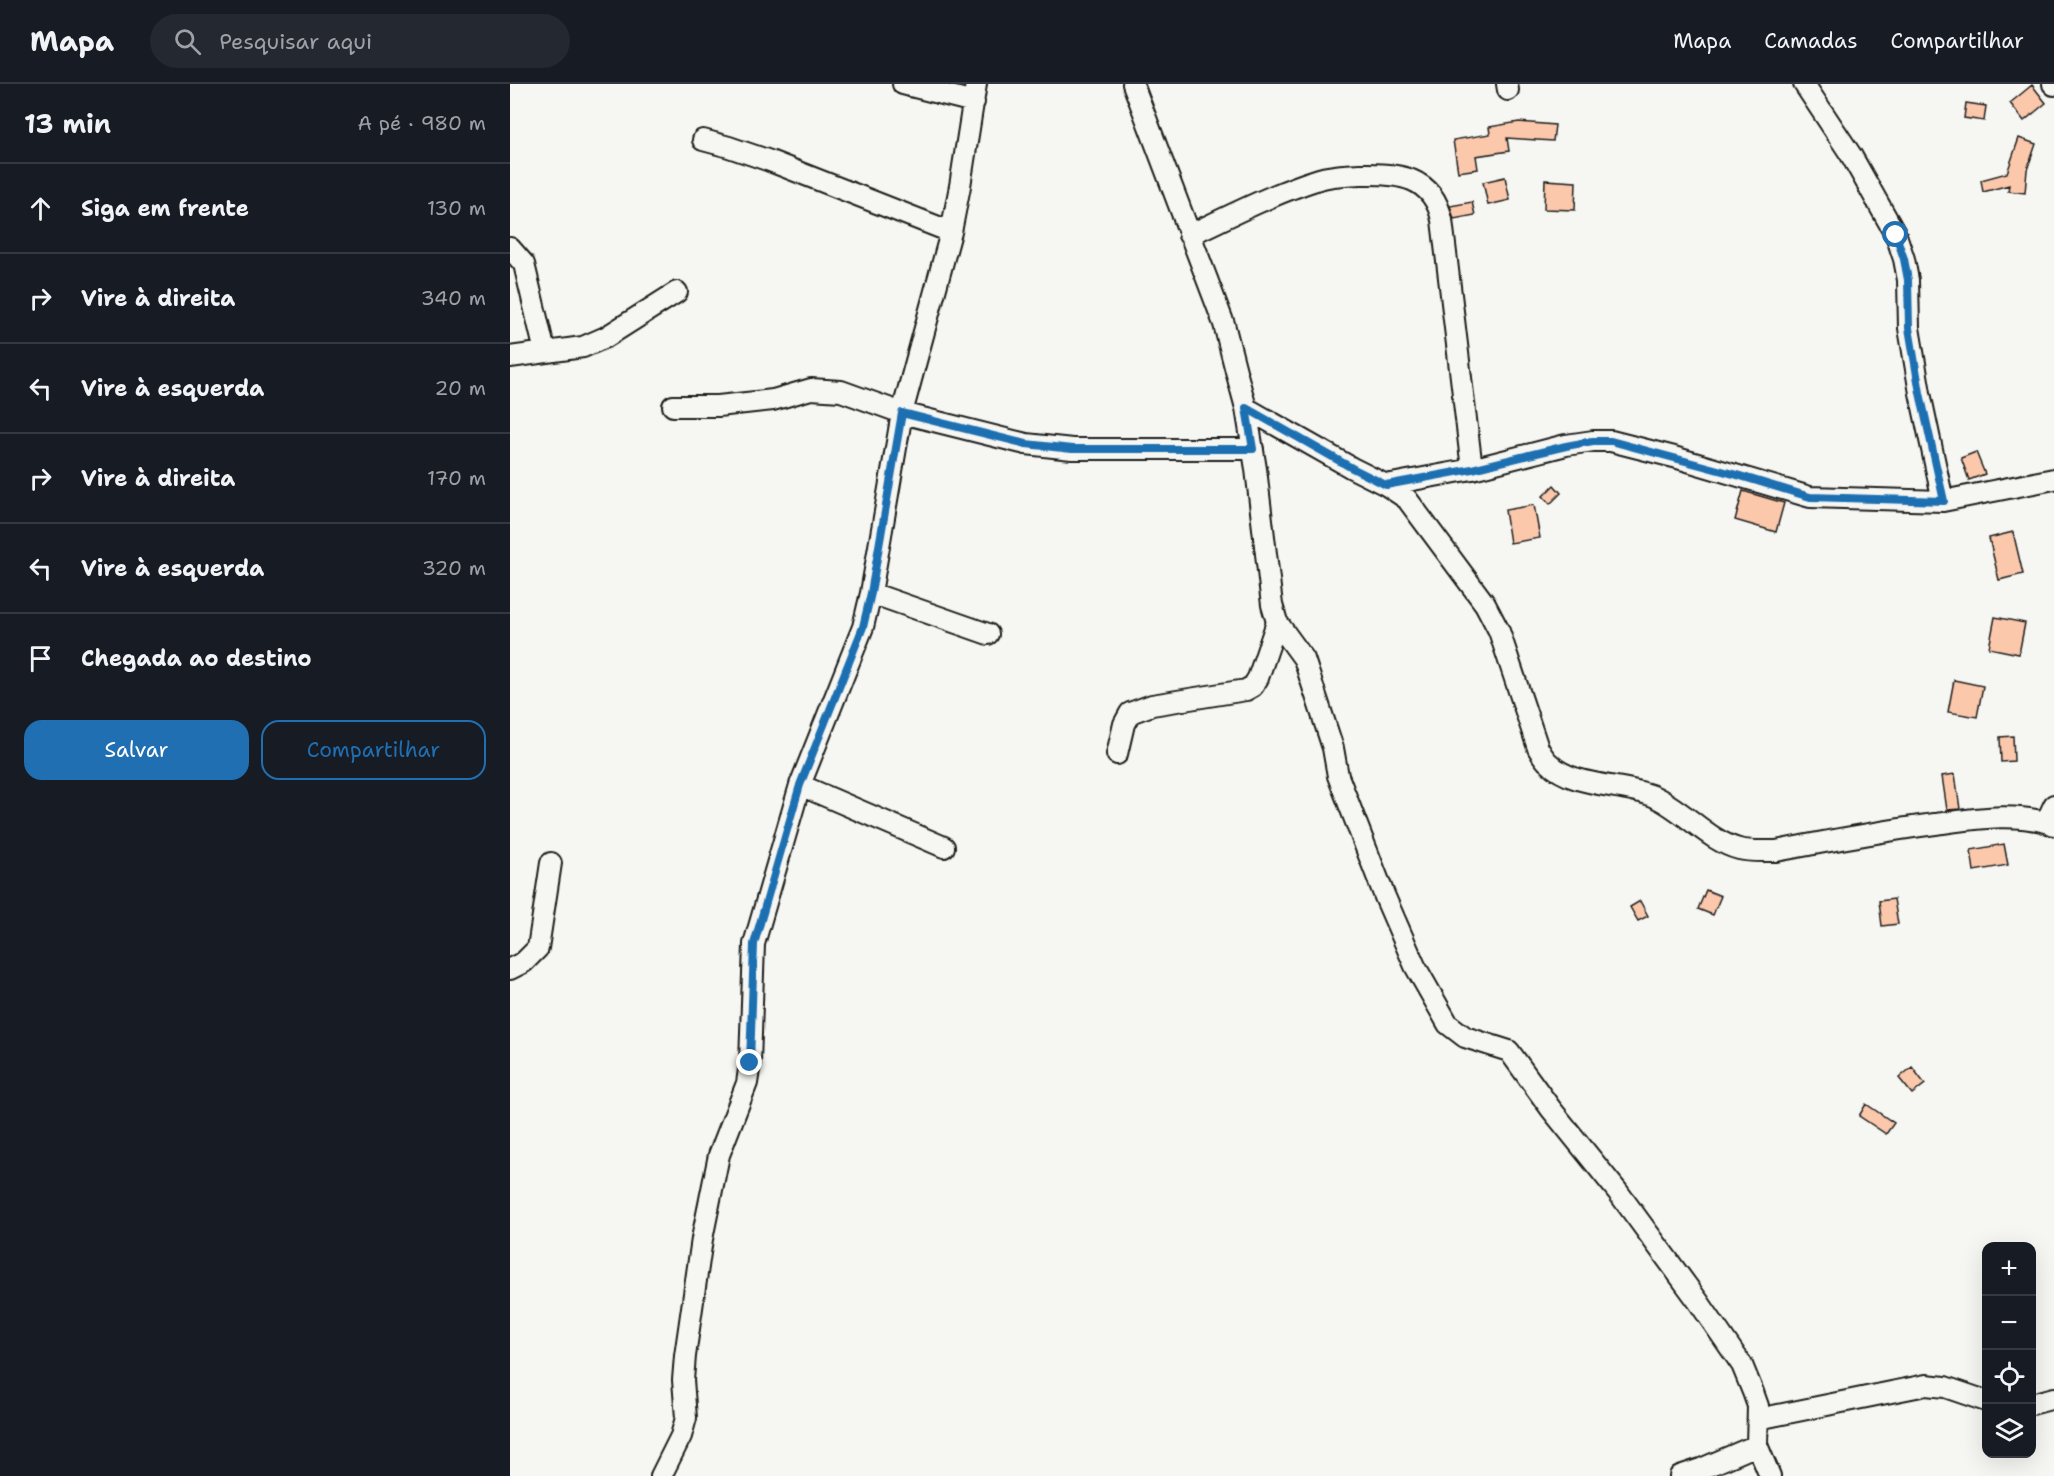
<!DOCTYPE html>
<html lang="pt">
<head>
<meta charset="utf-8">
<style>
  body { margin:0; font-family:"Shantell Sans",sans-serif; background:#242831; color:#f1f3f6 }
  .controls { position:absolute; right:18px; bottom:18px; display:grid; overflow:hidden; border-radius:12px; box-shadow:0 6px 24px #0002 }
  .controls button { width:54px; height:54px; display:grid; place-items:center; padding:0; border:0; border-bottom:2px solid #363941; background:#171b24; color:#f1f3f6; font:30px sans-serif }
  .stop { position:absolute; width:18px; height:18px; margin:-14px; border:4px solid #1f6fb2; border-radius:50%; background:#fff }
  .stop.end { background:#1f6fb2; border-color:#fff; box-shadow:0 2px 6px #0008 }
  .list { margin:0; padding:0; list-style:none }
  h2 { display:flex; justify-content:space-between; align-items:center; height:78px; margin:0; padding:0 24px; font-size:26px }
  h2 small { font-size:20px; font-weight:400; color:#9ea1a6 }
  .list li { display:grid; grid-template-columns:39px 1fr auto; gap:18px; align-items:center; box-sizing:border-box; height:90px; padding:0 24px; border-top:2px solid #363941 }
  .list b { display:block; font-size:22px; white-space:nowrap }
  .list em { font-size:20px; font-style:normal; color:#9ea1a6 }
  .actions { display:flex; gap:12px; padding:18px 24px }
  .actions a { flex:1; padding:14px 0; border:2px solid #1f6fb2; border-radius:18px; text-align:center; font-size:21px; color:#1f6fb2 }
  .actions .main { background:#1f6fb2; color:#fff }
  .icon { flex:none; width:33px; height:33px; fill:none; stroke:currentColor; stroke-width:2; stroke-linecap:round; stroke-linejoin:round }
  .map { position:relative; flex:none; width:1544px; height:1392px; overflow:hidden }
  header { display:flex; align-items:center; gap:36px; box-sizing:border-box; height:84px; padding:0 30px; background:#171b24; border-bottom:2px solid #363941 }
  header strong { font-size:28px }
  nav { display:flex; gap:33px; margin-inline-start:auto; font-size:21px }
  .search { width:420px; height:54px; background:#242831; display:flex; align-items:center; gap:15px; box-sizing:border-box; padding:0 21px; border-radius:33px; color:#9ea1a6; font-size:22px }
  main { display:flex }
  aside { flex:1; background:#171b24 }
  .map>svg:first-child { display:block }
</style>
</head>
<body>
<header>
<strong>Mapa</strong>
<div class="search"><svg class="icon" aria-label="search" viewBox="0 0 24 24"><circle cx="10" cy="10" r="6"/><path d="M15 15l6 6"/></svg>Pesquisar aqui</div>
<nav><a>Mapa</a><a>Camadas</a><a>Compartilhar</a></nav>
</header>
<main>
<aside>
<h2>13 min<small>A pé · 980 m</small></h2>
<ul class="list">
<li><svg class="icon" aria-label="ahead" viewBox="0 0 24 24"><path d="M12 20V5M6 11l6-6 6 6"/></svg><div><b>Siga em frente</b></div><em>130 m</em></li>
<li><svg class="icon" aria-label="right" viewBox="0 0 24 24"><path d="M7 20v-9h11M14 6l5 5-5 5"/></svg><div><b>Vire à direita</b></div><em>340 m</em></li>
<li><svg class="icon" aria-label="left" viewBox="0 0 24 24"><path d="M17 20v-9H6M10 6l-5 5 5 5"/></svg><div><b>Vire à esquerda</b></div><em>20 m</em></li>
<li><svg class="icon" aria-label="right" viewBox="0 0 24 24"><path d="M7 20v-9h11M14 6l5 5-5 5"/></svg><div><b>Vire à direita</b></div><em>170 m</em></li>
<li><svg class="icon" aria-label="left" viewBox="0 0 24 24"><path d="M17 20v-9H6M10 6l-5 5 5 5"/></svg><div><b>Vire à esquerda</b></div><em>320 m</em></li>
<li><svg class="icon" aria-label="arrive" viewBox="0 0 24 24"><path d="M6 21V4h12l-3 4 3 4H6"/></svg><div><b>Chegada ao destino</b></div></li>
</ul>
<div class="actions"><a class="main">Salvar</a><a>Compartilhar</a></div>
</aside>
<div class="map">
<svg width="1544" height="1392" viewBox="0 0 1544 1392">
  <rect width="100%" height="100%" fill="#f6f6f2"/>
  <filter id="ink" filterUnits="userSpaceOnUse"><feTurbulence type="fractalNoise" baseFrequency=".0167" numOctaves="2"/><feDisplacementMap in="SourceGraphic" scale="12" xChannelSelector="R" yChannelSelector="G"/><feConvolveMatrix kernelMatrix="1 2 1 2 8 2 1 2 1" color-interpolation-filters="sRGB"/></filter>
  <g filter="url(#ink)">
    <path fill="#fbc8ab" stroke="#1c1c1c" stroke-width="1.5" d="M 1522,1 L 1536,19 L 1514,37 L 1500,19 Z
      M 1456,19 L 1476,22 L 1474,37 L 1454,34 Z
      M 1009,38 L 1045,41 L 1043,57 L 997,54 L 999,67 L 966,72 L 968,85 L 948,88 L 943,56 L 980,50 L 979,43 Z
      M 1509,54 L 1526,60 L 1517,86 L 1515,109 L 1498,107 L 1499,101 L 1473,108 L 1471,96 L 1497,89 Z
      M 995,93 L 1000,116 L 978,121 L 973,98 Z
      M 1035,96 L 1066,98 L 1065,126 L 1034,125 Z
      M 962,118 L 965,131 L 944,135 L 940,122 Z
      M 1466,368 L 1475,390 L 1459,396 L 1451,374 Z
      M 1044,401 L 1051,409 L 1040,420 L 1033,412 Z
      M 1233,407 L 1274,419 L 1266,448 L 1225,436 Z
      M 1024,421 L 1030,454 L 1000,459 L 995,426 Z
      M 1503,448 L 1513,490 L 1489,496 L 1479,454 Z
      M 1485,533 L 1515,539 L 1509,570 L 1479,564 Z
      M 1444,596 L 1473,602 L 1467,633 L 1438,628 Z
      M 1503,652 L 1504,677 L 1491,678 L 1490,653 Z
      M 1445,690 L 1450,725 L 1437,726 L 1432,692 Z
      M 1494,760 L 1498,781 L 1464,787 L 1461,766 Z
      M 1196,806 L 1211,812 L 1203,831 L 1188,825 Z
      M 1384,815 L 1388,840 L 1372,842 L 1369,817 Z
      M 1130,817 L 1138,832 L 1128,837 L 1120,823 Z
      M 1402,983 L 1415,1000 L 1402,1010 L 1389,994 Z
      M 1356,1020 L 1384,1039 L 1376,1050 L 1349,1032 Z"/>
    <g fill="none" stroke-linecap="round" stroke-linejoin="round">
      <defs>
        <path id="minor" d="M 393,0 L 464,18
          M 623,0 L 714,240 L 726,287 L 736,324 L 746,385 L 762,521 L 767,538 L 794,575 L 823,664 L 828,692 L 875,813 L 905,882 L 938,940 L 955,953 L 999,967 L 1041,1025 L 1108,1108 L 1188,1217 L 1232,1281 L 1243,1308 L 1248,1322 L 1247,1361 L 1260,1392
          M 997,0 L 998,6
          M 1294,0 L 1341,71 L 1386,151 L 1394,175 L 1398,196 L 1399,244 L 1410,309 L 1433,417
          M 1543,0 L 1544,1
          M 193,56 L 219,63 L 260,77 L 441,148
          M 679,151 C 722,131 764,109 809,95 C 822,91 837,91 850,90 C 888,89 923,92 932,136 L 962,385
          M 0,164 L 14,180 L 35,268
          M 0,273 L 73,263 L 96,253 L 167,208
          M 163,322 L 208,322 L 263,316 L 301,305 L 331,307 L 392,329 L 516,360 L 562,365 L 743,365
          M 736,324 L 842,384 L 876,401 L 897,415 L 975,520 L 989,547 L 1028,664 C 1031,669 1034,675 1039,679 C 1063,704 1112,699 1143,712 C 1173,725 1198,757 1229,765 C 1240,768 1254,767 1266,767 C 1318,757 1371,747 1425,740 C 1463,735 1507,727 1544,741
          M 876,401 L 962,385 L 1056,361 L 1083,357 L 1101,357 L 1164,373 L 1300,413 L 1433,417 L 1544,395
          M 361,509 L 478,550
          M 607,670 L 614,640 L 620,629 L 642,621 L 736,606 L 743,602 L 748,594 L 767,538
          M 290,701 L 434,763
          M 1536,738 L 1544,721
          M 0,885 L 14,878 L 28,864 L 41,779
          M 1522,1320 L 1544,1314
          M 1248,1335 L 1416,1301 L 1435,1303 L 1476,1317
          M 151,1392 L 171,1352 L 176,1334 L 173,1296 L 175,1272 L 192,1155 L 209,1071 L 237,999 L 240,979 L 244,860 L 290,701 L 353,543 L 361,509 L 392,329 L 441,148 L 450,102 L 466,0
          M 1170,1392 L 1191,1385 L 1247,1361"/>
      </defs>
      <use href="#minor" stroke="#1c1c1c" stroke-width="24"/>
      <use href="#minor" stroke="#f6f6f2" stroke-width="20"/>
    </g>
  </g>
  <g fill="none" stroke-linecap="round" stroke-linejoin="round" filter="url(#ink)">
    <path stroke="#1f6fb2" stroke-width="8" d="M 240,979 L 244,860 L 290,701 L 353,543 L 361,509 L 392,329 L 516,360 L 562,365 L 743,365 L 736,324 L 842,384 L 876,401 L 962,385 L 1056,362 L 1083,357 L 1101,357 L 1227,391 L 1300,413 L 1434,417 L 1410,309 L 1399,244 L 1398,196 L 1394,175 L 1386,151"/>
  </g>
</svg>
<div class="controls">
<button>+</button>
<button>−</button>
<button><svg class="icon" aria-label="locate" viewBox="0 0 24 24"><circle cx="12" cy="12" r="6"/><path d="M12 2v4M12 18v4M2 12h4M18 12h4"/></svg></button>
<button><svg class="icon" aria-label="layers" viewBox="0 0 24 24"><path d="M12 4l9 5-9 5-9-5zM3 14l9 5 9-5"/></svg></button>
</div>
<div class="stop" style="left:1386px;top:151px"></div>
<div class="stop end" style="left:240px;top:979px"></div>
</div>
</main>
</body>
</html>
